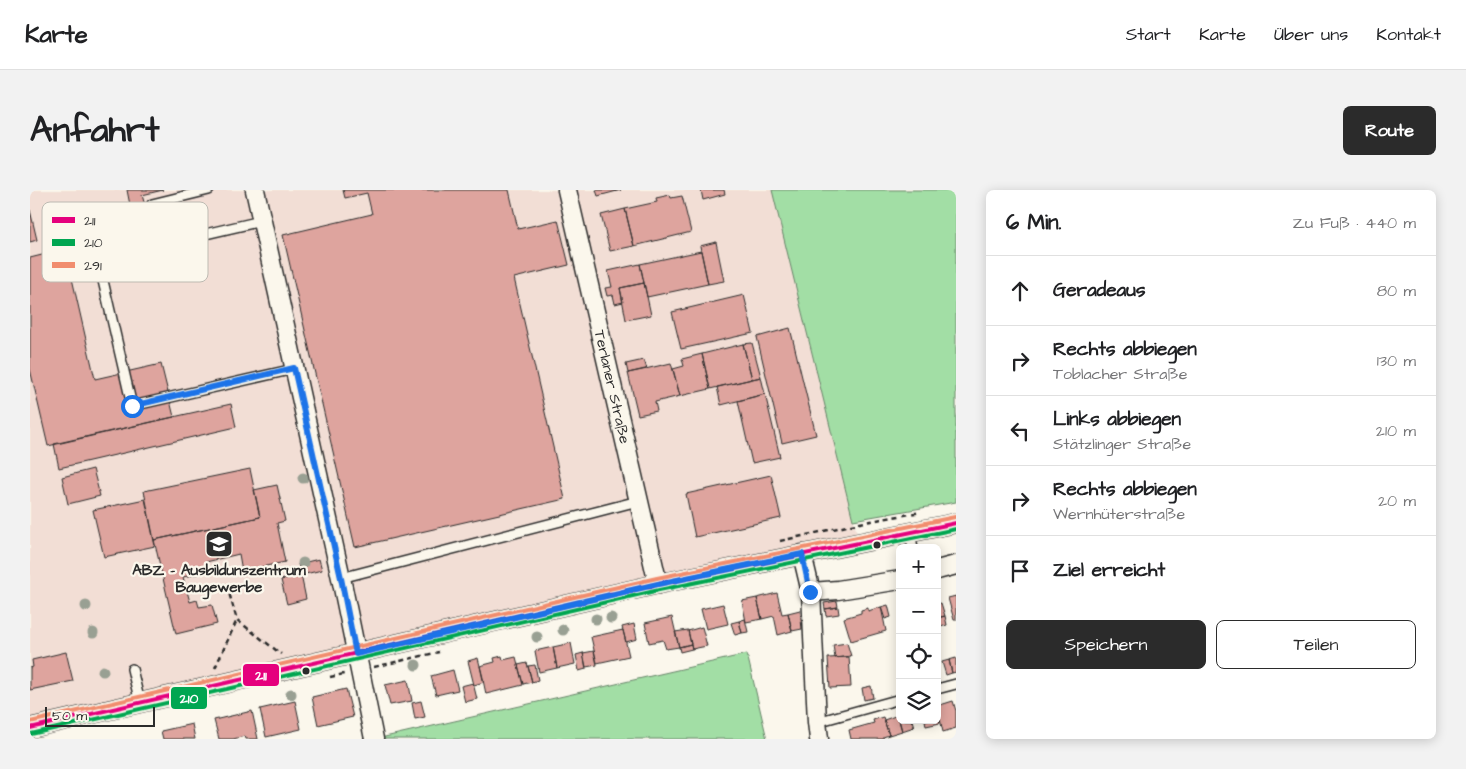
<!DOCTYPE html>
<html lang="de">
<head>
<meta charset="utf-8">
<style>
  body { margin:0; font-family:"Architects Daughter",sans-serif; background:#f2f2f2; color:#202124 }
  .controls { position:absolute; right:15px; bottom:15px; display:grid; overflow:hidden; border-radius:8px; box-shadow:0 2px 12px #0003 }
  .controls button { width:45px; height:45px; display:grid; place-items:center; padding:0; border:0; border-bottom:1px solid #e0e0e0; background:#fff; color:#202124; font:25px sans-serif }
  .scale { position:absolute; left:15px; bottom:12px; width:110px; box-sizing:border-box; padding-left:5px; border:2px solid #2b2b2b; border-top:0; font-size:14px; line-height:18px; white-space:nowrap; color:#2b2b2b; -webkit-text-stroke:4px #fbf7ec; paint-order:stroke }
  .stop { position:absolute; width:15px; height:15px; margin:-11px; border:4px solid #1a73e8; border-radius:50%; background:#fff }
  .stop.end { background:#1a73e8; border-color:#fff; box-shadow:0 1px 5px #0008 }
  .list { margin:0; padding:0; list-style:none }
  h2 { display:flex; justify-content:space-between; align-items:center; height:65px; margin:0; padding:0 20px; font-size:21px }
  h2 small { font-size:16px; font-weight:400; color:#757577 }
  .list li { display:grid; grid-template-columns:32px 1fr auto; gap:15px; align-items:center; box-sizing:border-box; height:70px; padding:0 20px; border-top:1px solid #e0e0e0 }
  .list b { display:block; font-size:19px; white-space:nowrap }
  .list p { margin:0; font-size:16px; white-space:nowrap; color:#757577 }
  .list em { font-size:16px; font-style:normal; color:#757577 }
  .actions { display:flex; gap:10px; padding:15px 20px }
  .actions a { flex:1; padding:11px 0; border:1px solid #2b2b2b; border-radius:8px; text-align:center; font-size:18px; color:#2b2b2b }
  .actions .main { background:#2b2b2b; color:#fff }
  .icon { flex:none; width:28px; height:28px; fill:none; stroke:currentColor; stroke-width:2; stroke-linecap:round; stroke-linejoin:round }
  .map { position:relative; flex:none; width:926px; height:549px; overflow:hidden; border-radius:8px }
  header { display:flex; align-items:center; gap:30px; box-sizing:border-box; height:70px; padding:0 25px; background:#fff; border-bottom:1px solid #e0e0e0 }
  header strong { font-size:24px }
  nav { display:flex; gap:28px; margin-inline-start:auto; font-size:18px }
  .intro { display:flex; align-items:center; justify-content:space-between; box-sizing:border-box; height:120px; padding:0 30px }
  h1 { margin:0; font-size:35px }
  .button { padding:12px 22px; border-radius:8px; background:#2b2b2b; color:#fff; font-size:18px; font-weight:700 }
  main { display:flex; gap:30px; padding:0 30px }
  aside { flex:1; background:#fff; border-radius:8px; box-shadow:0 2px 12px #0003 }
  .map>svg:first-child { display:block }
</style>
</head>
<body>
<header>
<strong>Karte</strong>
<nav><a>Start</a><a>Karte</a><a>Über uns</a><a>Kontakt</a></nav>
</header>
<div class="intro"><h1>Anfahrt</h1><a class="button">Route</a></div>
<main>
<div class="map">
<svg width="926" height="549" viewBox="0 0 926 549">
  <rect width="100%" height="100%" fill="#fbf7ec"/>
  <filter id="ink" filterUnits="userSpaceOnUse"><feTurbulence type="fractalNoise" baseFrequency=".02" numOctaves="2"/><feDisplacementMap in="SourceGraphic" scale="10" xChannelSelector="R" yChannelSelector="G"/><feConvolveMatrix kernelMatrix="1 2 1 2 8 2 1 2 1" color-interpolation-filters="sRGB"/></filter>
  <g filter="url(#ink)">
    <path fill="#f2ded5" d="M 0,0 L 742,0 L 829,352 L 0,538 Z"/>
    <path fill="#a2dea5" stroke="#668468" d="M 742,0 L 926,0 L 926,312 L 823,330 Z
      M 717,464 L 737,549 L 346,549 Z"/>
    <path fill="#dea49e" stroke="#2b2b2b" d="M 97,0 L 133,0 L 112,5 L 118,26 L 99,30 L 97,21 L 101,20 Z
      M 313,0 L 479,0 L 488,39 L 528,30 L 539,75 L 484,88 L 535,309 L 325,357 L 253,45 L 342,24 L 337,3 L 315,8 Z
      M 566,0 L 591,0 L 568,6 Z
      M 671,0 L 694,0 L 695,4 L 673,10 Z
      M 640,5 L 641,8 L 652,6 L 661,42 L 604,56 L 595,19 L 627,12 L 626,8 Z
      M 595,19 L 604,56 L 580,61 L 571,25 Z
      M 0,20 L 7,50 L 0,52 Z
      M 686,52 L 694,91 L 678,94 L 670,56 Z
      M 56,54 L 62,79 L 41,84 L 65,189 L 131,174 L 144,227 L 18,256 L 0,179 L 0,68 Z
      M 671,61 L 678,94 L 617,107 L 610,74 Z
      M 610,74 L 614,93 L 590,98 L 593,112 L 585,114 L 583,105 L 577,106 L 575,98 L 582,97 L 578,81 Z
      M 614,93 L 621,125 L 596,130 L 590,98 Z
      M 714,105 L 723,143 L 651,159 L 642,122 Z
      M 760,138 L 786,245 L 752,253 L 727,147 Z
      M 722,153 L 731,187 L 722,189 L 713,154 Z
      M 713,154 L 722,189 L 680,199 L 672,164 Z
      M 672,164 L 680,199 L 650,206 L 643,179 L 654,176 L 652,169 Z
      M 614,170 L 617,179 L 598,183 L 596,174 Z
      M 641,173 L 650,206 L 625,212 L 627,221 L 608,225 L 598,183 Z
      M 731,187 L 735,204 L 691,215 L 687,197 Z
      M 735,204 L 750,267 L 722,273 L 708,211 Z
      M 201,214 L 206,237 L 29,278 L 24,254 Z
      M 63,279 L 70,306 L 38,314 L 32,287 Z
      M 220,279 L 230,327 L 124,350 L 114,301 Z
      M 741,285 L 751,328 L 665,347 L 656,304 Z
      M 247,295 L 255,331 L 247,333 L 255,372 L 212,381 L 209,364 L 176,372 L 178,382 L 153,387 L 160,412 L 167,410 L 169,417 L 182,415 L 187,434 L 146,444 L 124,350 L 230,327 L 224,300 Z
      M 115,309 L 125,356 L 74,367 L 63,320 Z
      M 289,369 L 292,380 L 271,385 L 268,374 Z
      M 271,385 L 276,409 L 257,414 L 251,390 Z
      M 747,403 L 752,424 L 758,423 L 762,441 L 748,445 L 744,426 L 732,429 L 727,408 Z
      M 926,406 L 926,430 L 924,430 L 918,408 Z
      M 727,408 L 732,429 L 716,432 L 712,411 Z
      M 807,411 L 808,417 L 795,419 L 794,413 Z
      M 911,413 L 915,426 L 907,428 L 907,414 Z
      M 693,414 L 698,434 L 676,439 L 671,419 Z
      M 858,415 L 861,427 L 855,429 L 851,417 Z
      M 808,417 L 809,424 L 796,426 L 795,419 Z
      M 851,417 L 856,441 L 821,451 L 814,428 L 831,423 L 831,420 L 838,418 L 838,421 Z
      M 770,420 L 772,439 L 762,441 L 758,423 Z
      M 915,426 L 917,435 L 907,438 L 907,428 Z
      M 642,427 L 649,457 L 636,459 L 633,450 L 619,453 L 615,433 Z
      M 715,429 L 718,442 L 712,443 L 709,431 Z
      M 709,431 L 712,443 L 705,445 L 701,433 Z
      M 604,434 L 607,449 L 596,452 L 592,437 Z
      M 672,437 L 677,456 L 662,459 L 658,441 Z
      M 593,440 L 599,466 L 567,473 L 561,447 Z
      M 658,440 L 661,454 L 649,457 L 645,442 Z
      M 541,453 L 545,474 L 527,478 L 523,457 Z
      M 817,453 L 821,466 L 805,468 L 803,455 Z
      M 661,454 L 662,459 L 650,462 L 649,457 Z
      M 523,457 L 527,478 L 509,482 L 505,461 Z
      M 564,461 L 567,475 L 556,477 L 553,463 Z
      M 36,462 L 43,491 L 0,500 L 0,478 L 3,477 L 2,470 Z
      M 553,463 L 556,479 L 549,481 L 546,465 Z
      M 472,466 L 473,470 L 486,467 L 493,495 L 456,504 L 450,476 L 465,472 L 464,468 Z
      M 819,467 L 821,497 L 800,498 L 798,468 Z
      M 448,468 L 454,492 L 444,495 L 438,471 Z
      M 926,468 L 926,482 L 922,483 L 919,470 Z
      M 919,470 L 922,483 L 916,485 L 912,472 Z
      M 497,473 L 502,492 L 493,494 L 488,475 Z
      M 505,475 L 508,490 L 502,492 L 498,476 Z
      M 423,480 L 428,500 L 406,505 L 401,486 Z
      M 378,490 L 382,511 L 360,515 L 355,495 Z
      M 443,493 L 447,509 L 435,512 L 431,496 Z
      M 841,496 L 843,508 L 834,510 L 832,498 Z
      M 316,499 L 323,527 L 288,535 L 282,507 Z
      M 265,511 L 271,539 L 236,547 L 230,519 Z
      M 391,511 L 395,527 L 385,529 L 382,513 Z
      M 923,511 L 926,521 L 926,538 L 913,542 L 907,516 Z
      M 222,521 L 228,549 L 216,549 L 215,546 L 203,549 L 189,549 L 184,530 Z
      M 907,521 L 910,533 L 896,536 L 895,530 L 907,530 Z
      M 867,524 L 870,524 L 870,530 L 882,530 L 884,537 L 872,541 Z
      M 868,525 L 872,541 L 859,545 L 854,530 Z
      M 853,527 L 859,545 L 853,547 L 853,549 L 821,549 L 819,540 L 844,533 L 843,530 Z
      M 162,534 L 165,549 L 133,549 L 131,541 Z"/>
    <g fill="none" stroke-linecap="round" stroke-linejoin="round">
      <defs>
        <path id="service" d="M 122,14 L 179,0
          M 231,31 L 68,69 L 102,216 L 264,179
          M 880,342 L 883,358
          M 311,388 L 608,311
          M 102,479 L 110,513
          M 907,499 L 926,494
          M 787,532 L 870,509"/>
        <g id="minor">
          <path d="M 225,0 L 311,388 L 344,549"/>
          <path id="s1" d="M 537,0 L 628,394"/>
          <path d="M 772,364 L 781,402 L 787,532 L 789,549"/>
          <path d="M 907,380 L 926,375"/>
          <path d="M 781,402 L 808,400 L 870,390"/>
          <path d="M 0,538 L 628,394 L 926,333"/>
        </g>
      </defs>
      <use href="#service" stroke="#2b2b2b" stroke-width="12"/>
      <use href="#minor" stroke="#2b2b2b" stroke-width="21"/>
      <path stroke="#2b2b2b" stroke-width="2.5" stroke-dasharray="5 4" stroke-linecap="butt" d="M 750,351 L 830,333 L 891,322
        M 197,396 L 207,430 L 251,464
        M 344,477 L 409,462
        M 185,478 L 207,430
        M 300,487 L 314,484"/>
      <use href="#service" stroke="#fbf7ec" stroke-width="9"/>
      <use href="#minor" stroke="#fbf7ec" stroke-width="18"/>
      <defs>
        <path id="bus-1" d="M 0,538 L 628,394 L 926,333"/>
        <path id="bus-2" d="M 1,544 L 629,400 L 926,339"/>
        <path id="bus-3" d="M 0,532 L 627,388 L 925,327"/>
      </defs>
      <use href="#bus-1" stroke="#fbf7ec" stroke-width="8"/>
      <use href="#bus-2" stroke="#fbf7ec" stroke-width="8"/>
      <use href="#bus-3" stroke="#fbf7ec" stroke-width="8"/>
      <use href="#bus-1" stroke="#e5007d" stroke-width="4"/>
      <use href="#bus-2" stroke="#00a651" stroke-width="4"/>
      <use href="#bus-3" stroke="#f18d6e" stroke-width="4"/>
    </g>
    <g fill="#99a093">
      <circle cx="273" cy="288" r="5.5"/>
      <circle cx="273" cy="373" r="5.5"/>
      <circle cx="56" cy="416" r="5.5"/>
      <circle cx="581" cy="428" r="5.5"/>
      <circle cx="566" cy="429" r="5.5"/>
      <circle cx="533" cy="440" r="5.5"/>
      <circle cx="63" cy="443" r="5.5"/>
      <circle cx="507" cy="447" r="5.5"/>
      <circle cx="386" cy="475" r="5.5"/>
      <circle cx="73" cy="481" r="5.5"/>
      <circle cx="261" cy="504" r="5.5"/>
    </g>
  </g>
  <g fill="none" stroke-linecap="round" stroke-linejoin="round" filter="url(#ink)">
    <path stroke="#1a73e8" stroke-width="6" d="M 102,216 L 264,178 L 311,388 L 326,464 L 628,394 L 772,364 L 780,402"/>
  </g>
  <defs>
    <symbol id="school-square" viewBox="-11 -11 22 22"><rect x="-9" y="-9" width="18" height="18" rx="4" fill="#2b2b2b" stroke="#fbf7ec"/><path d="M0-5L7-2L0 1L-7-2ZM-4 1L0 2.5L4 1V4Q0 6-4 4Z" fill="#fff"/></symbol>
  </defs>
  <g fill-rule="evenodd">
    <use href="#school-square" x="173" y="338" width="32" height="32"/>
  </g>
  <g fill="#2b2b2b" stroke="#fbf7ec" stroke-width="2">
    <circle cx="847" cy="355" r="4.5"/>
    <circle cx="276" cy="481" r="4.5"/>
  </g>
  <g text-anchor="middle" dominant-baseline="central" stroke-width="4.5" stroke-linejoin="round" paint-order="stroke">
    <g font-size="15" fill="#2b2b2b" stroke="#fbf7ec">
      <text stroke="none"><textPath href="#s1" startOffset="202">Terlaner Straße</textPath></text>
    </g>
    <g font-size="15" font-weight="bold" fill="#2b2b2b" stroke="#fbf7ec">
      <text x="189" y="380">ABZ - Ausbildunszentrum<tspan x="189" dy="17">Baugewerbe</tspan></text>
    </g>
  </g>
  <rect x="12" y="12" width="166" height="80" rx="8" fill="#fbf7ec" stroke="#bdbab2" stroke-width="1"/>
  <rect x="22" y="27" width="23" height="6" fill="#e5007d"/>
  <rect x="22" y="49" width="23" height="7" fill="#00a651"/>
  <rect x="22" y="72" width="23" height="6" fill="#f18d6e"/>
  <g font-size="14" fill="#2b2b2b">
    <text x="54" y="35">211</text>
    <text x="54" y="57">210</text>
    <text x="54" y="80">291</text>
  </g>
  <g stroke="#fbf7ec" stroke-width="2">
    <rect x="212" y="473" width="38" height="24" rx="5" fill="#e5007d"/>
    <rect x="140" y="496" width="38" height="24" rx="5" fill="#00a651"/>
  </g>
  <g font-size="14" text-anchor="middle" font-weight="bold" fill="#fff">
    <text x="231" y="490">211</text>
    <text x="159" y="513">210</text>
  </g>
</svg>
<div class="controls">
<button>+</button>
<button>−</button>
<button><svg class="icon" aria-label="locate" viewBox="0 0 24 24"><circle cx="12" cy="12" r="6"/><path d="M12 2v4M12 18v4M2 12h4M18 12h4"/></svg></button>
<button><svg class="icon" aria-label="layers" viewBox="0 0 24 24"><path d="M12 4l9 5-9 5-9-5zM3 14l9 5 9-5"/></svg></button>
</div>
<div class="scale">50 m</div>
<div class="stop" style="left:102px;top:216px"></div>
<div class="stop end" style="left:780px;top:402px"></div>
</div>
<aside>
<h2>6 Min.<small>Zu Fuß · 440 m</small></h2>
<ul class="list">
<li><svg class="icon" aria-label="ahead" viewBox="0 0 24 24"><path d="M12 20V5M6 11l6-6 6 6"/></svg><div><b>Geradeaus</b></div><em>80 m</em></li>
<li><svg class="icon" aria-label="right" viewBox="0 0 24 24"><path d="M7 20v-9h11M14 6l5 5-5 5"/></svg><div><b>Rechts abbiegen</b><p>Toblacher Straße</p></div><em>130 m</em></li>
<li><svg class="icon" aria-label="left" viewBox="0 0 24 24"><path d="M17 20v-9H6M10 6l-5 5 5 5"/></svg><div><b>Links abbiegen</b><p>Stätzlinger Straße</p></div><em>210 m</em></li>
<li><svg class="icon" aria-label="right" viewBox="0 0 24 24"><path d="M7 20v-9h11M14 6l5 5-5 5"/></svg><div><b>Rechts abbiegen</b><p>Wernhüterstraße</p></div><em>20 m</em></li>
<li><svg class="icon" aria-label="arrive" viewBox="0 0 24 24"><path d="M6 21V4h12l-3 4 3 4H6"/></svg><div><b>Ziel erreicht</b></div></li>
</ul>
<div class="actions"><a class="main">Speichern</a><a>Teilen</a></div>
</aside>
</main>
</body>
</html>
